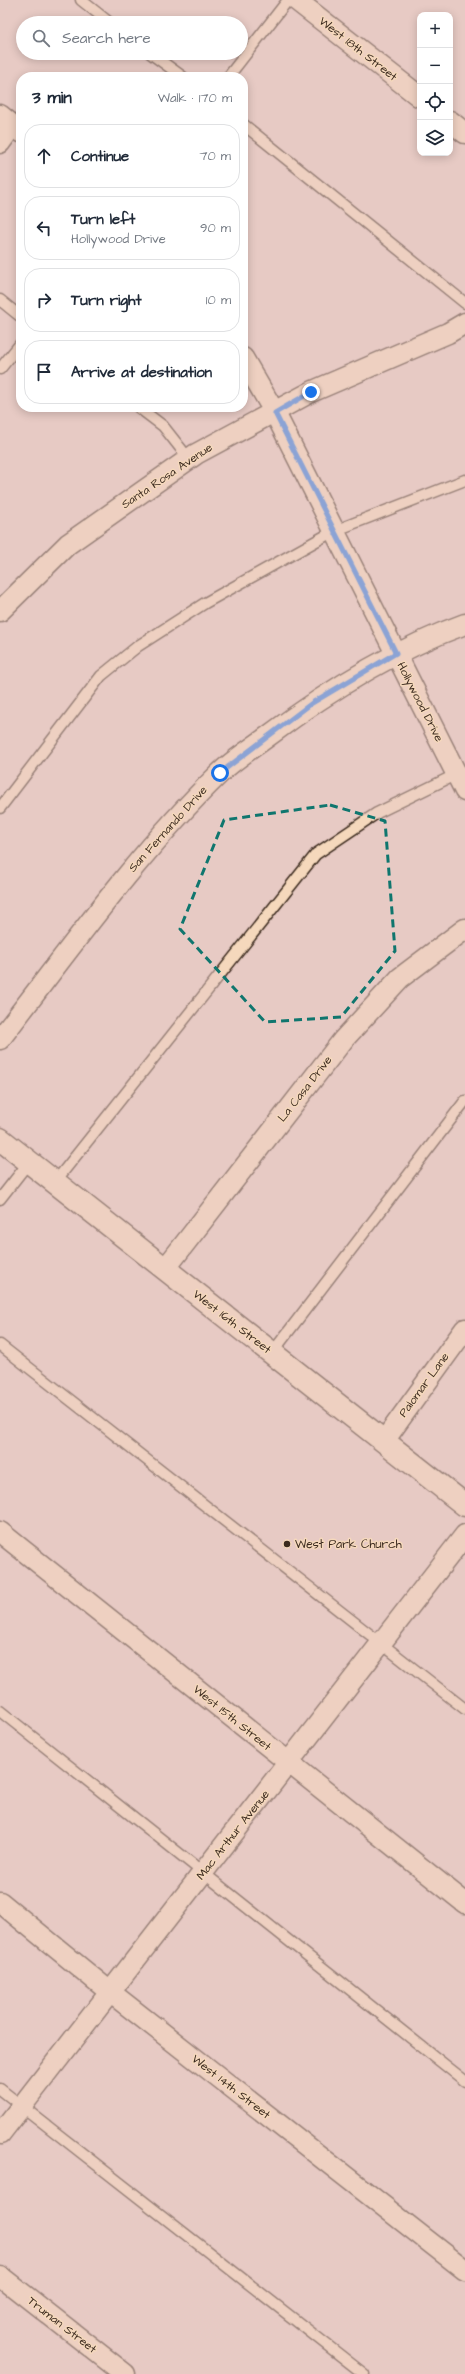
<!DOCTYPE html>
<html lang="en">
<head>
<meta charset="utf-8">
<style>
  body { margin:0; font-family:"Architects Daughter",sans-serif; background:#f2f2f3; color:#1f2937 }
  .controls { position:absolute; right:12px; top:12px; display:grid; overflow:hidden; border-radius:8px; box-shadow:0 2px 10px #0003 }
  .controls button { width:36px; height:36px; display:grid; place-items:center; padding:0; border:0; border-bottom:1px solid #e0e1e3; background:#fff; color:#1f2937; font:20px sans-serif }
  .stop { position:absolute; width:12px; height:12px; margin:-9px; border:3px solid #1a73e8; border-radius:50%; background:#fff }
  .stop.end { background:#1a73e8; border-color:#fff; box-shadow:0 1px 4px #0008 }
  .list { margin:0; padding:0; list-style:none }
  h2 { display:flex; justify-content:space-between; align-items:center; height:52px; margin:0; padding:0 16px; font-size:17px }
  h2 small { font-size:13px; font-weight:400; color:#747a83 }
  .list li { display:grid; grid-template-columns:26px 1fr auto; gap:12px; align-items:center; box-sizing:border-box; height:64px; margin:0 8px 8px; padding:0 8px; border:1px solid #e0e1e3; border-radius:16px }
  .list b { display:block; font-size:15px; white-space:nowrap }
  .list p { margin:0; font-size:13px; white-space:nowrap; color:#747a83 }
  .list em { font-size:13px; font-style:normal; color:#747a83 }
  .icon { flex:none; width:22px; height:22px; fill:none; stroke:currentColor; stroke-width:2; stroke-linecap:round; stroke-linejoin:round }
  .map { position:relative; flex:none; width:465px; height:2374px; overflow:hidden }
  .search { position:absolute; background:#fff; box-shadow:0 2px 10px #0003; left:16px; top:16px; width:232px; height:44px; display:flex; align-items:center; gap:10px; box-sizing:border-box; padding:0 14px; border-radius:22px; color:#747a83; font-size:15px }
  .panel { position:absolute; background:#fff; box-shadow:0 2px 10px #0003; left:16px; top:72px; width:232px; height:340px; border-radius:16px }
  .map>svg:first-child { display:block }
</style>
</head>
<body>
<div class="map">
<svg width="465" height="2374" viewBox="0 0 465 2374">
  <rect width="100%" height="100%" fill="#e7cac4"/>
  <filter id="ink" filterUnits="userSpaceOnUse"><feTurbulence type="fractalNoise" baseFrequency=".025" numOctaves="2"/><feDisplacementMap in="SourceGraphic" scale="8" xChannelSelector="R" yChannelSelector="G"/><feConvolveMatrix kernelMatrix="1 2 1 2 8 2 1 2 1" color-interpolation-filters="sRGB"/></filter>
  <g filter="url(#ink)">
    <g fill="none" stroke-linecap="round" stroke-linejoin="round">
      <defs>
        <path id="service" d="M 81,0 L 110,23
          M 150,53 L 183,77
          M 228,77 L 288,0
          M 243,124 L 465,303
          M 0,300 L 21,317
          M 0,369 L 21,343
          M 138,407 L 163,426 L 189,459
          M 0,808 L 101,676 L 138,646 L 205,603 L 334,531 L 465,480
          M 55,1182 L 316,854 L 377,813 L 459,773
          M 0,1199 L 29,1162
          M 0,1345 L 465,1709
          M 272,1353 L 465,1101
          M 0,1711 L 465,2081
          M 0,2089 L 364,2374"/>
        <path id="minor" d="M 296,0 L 420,97
          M 0,115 L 21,132
          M 450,121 L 465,133
          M 0,143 L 13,125
          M 243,358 L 275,413 L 465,791
          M 0,611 L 68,544 L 196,454 L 311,392 L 448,333 L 465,323
          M 0,1039 C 70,949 137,854 219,774 C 233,760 251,749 267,737 C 328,691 393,650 465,624
          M 165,1269 L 343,1040 L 400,978 L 465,929
          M 384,1441 L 465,1329
          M 0,1532 L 465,1903
          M 0,1902 L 110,1992 L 465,2270
          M 0,2134 L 465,1535
          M 0,2276 L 125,2374"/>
        <path id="secondary" d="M 0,1139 L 465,1505"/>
      </defs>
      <use href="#service" stroke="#3b2a1e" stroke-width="13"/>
      <use href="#minor" stroke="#3b2a1e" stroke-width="23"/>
      <use href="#secondary" stroke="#3b2a1e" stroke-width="25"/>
      <use href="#service" stroke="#f5d8bc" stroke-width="10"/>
      <use href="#minor" stroke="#f5d8bc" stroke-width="20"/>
      <use href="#secondary" stroke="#f5d8bc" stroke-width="22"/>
    </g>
  </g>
  <g fill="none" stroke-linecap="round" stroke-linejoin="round" filter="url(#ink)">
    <path stroke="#1a73e8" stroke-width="5" d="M 220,773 L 312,703 L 396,653 L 275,413 L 311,392"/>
  </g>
  <path d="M0 0H465V2374H0ZM 330,805 L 385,821 L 395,951 L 341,1017 L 265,1022 L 180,929 L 224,820 Z" fill="#e7cac4" fill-opacity=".55" fill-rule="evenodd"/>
  <path fill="none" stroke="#0f766e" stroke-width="3" stroke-dasharray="8 5" stroke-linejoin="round" d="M 330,805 L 385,821 L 395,951 L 341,1017 L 265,1022 L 180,929 L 224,820 Z"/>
  <circle fill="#3b2a1e" stroke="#f5d8bc" stroke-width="1.5" cx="287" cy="1544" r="4"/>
  <g text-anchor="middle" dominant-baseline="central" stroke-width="3" stroke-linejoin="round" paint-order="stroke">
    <g font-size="12" fill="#3b2a1e" stroke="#f5d8bc">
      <text transform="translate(358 49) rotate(38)">West 18th Street</text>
      <text transform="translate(167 476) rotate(-34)">Santa Rosa Avenue</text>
      <text transform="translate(420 702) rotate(63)">Hollywood Drive</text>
      <text transform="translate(168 829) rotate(-48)">San Fernando Drive</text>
      <text transform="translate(305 1089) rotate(-52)">La Casa Drive</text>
      <text transform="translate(232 1322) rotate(38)">West 16th Street</text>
      <text transform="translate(424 1385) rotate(-54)">Palomar Lane</text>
      <text transform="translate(232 1718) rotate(39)">West 15th Street</text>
      <text transform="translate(233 1835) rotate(-52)">Mac Arthur Avenue</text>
      <text transform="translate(231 2087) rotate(38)">West 14th Street</text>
      <text transform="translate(62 2325) rotate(38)">Truman Street</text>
    </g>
    <g font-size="12" fill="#3b2a1e" stroke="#f5d8bc" text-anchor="start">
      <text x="295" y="1544">West Park Church</text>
    </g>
  </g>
</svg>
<div class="controls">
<button>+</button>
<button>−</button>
<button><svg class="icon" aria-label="locate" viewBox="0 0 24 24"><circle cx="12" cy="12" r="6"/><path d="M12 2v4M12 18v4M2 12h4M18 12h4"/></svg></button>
<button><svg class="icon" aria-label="layers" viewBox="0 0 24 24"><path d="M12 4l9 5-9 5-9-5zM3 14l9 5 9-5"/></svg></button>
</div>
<div class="stop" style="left:220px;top:773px"></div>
<div class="stop end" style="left:311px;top:392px"></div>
<div class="search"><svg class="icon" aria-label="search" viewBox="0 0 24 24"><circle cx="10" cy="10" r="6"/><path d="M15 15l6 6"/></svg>Search here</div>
<section class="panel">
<h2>3 min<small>Walk · 170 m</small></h2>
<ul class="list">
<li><svg class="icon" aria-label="ahead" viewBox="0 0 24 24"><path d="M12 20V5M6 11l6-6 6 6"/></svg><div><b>Continue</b></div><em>70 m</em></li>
<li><svg class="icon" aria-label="left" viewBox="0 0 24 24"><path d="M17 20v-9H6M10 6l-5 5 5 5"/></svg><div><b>Turn left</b><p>Hollywood Drive</p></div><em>90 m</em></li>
<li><svg class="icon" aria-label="right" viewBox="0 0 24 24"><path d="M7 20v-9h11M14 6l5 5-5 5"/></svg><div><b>Turn right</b></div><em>10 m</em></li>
<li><svg class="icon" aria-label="arrive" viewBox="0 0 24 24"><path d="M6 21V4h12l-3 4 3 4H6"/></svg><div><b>Arrive at destination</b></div></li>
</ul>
</section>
</div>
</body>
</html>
